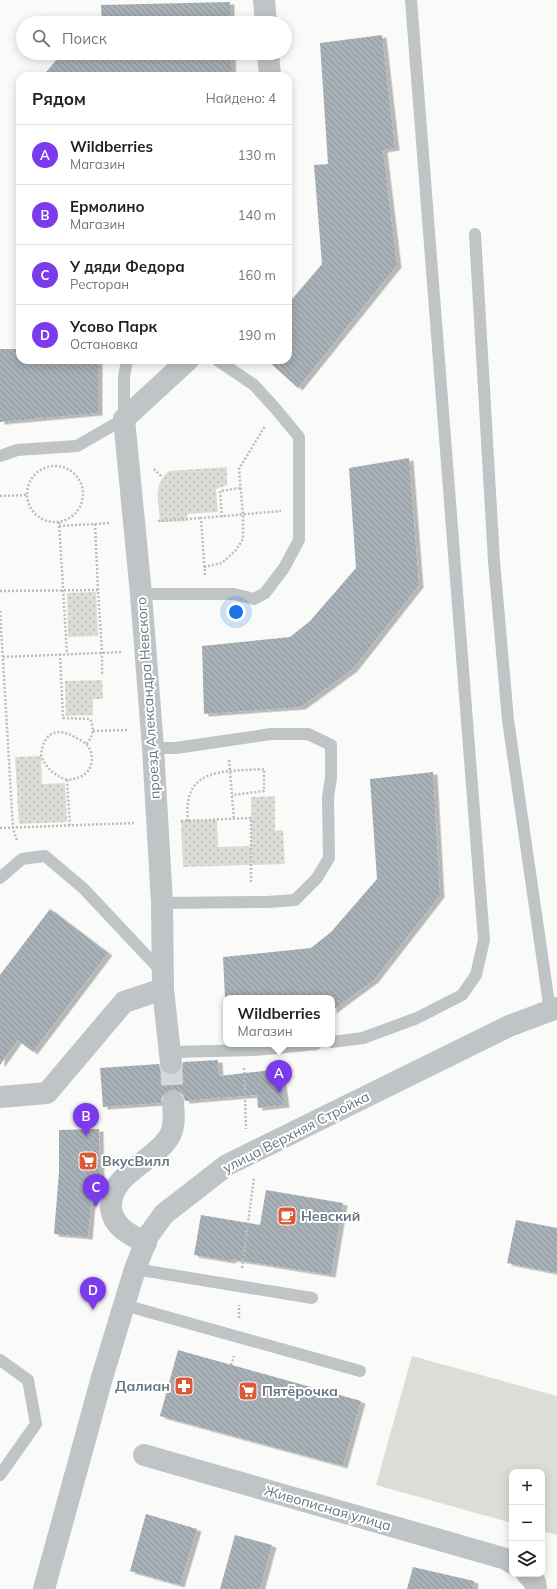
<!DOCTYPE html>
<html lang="ru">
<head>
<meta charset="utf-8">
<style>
  body { margin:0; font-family:Mulish,sans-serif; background:#f2f2f2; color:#202124 }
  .controls { position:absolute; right:12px; bottom:12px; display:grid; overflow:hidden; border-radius:8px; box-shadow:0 2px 10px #0003 }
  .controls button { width:36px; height:36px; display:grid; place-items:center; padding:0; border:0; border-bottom:1px solid #e0e0e0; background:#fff; color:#202124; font:20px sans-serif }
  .you { position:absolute; left:236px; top:612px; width:14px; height:14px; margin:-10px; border:3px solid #fff; border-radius:50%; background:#1a73e8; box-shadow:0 0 0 6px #1a73e833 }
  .badge { display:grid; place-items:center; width:26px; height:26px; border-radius:50%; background:#7c3aed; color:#fff; font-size:13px; font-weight:700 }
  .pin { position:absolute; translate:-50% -33px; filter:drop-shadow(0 1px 2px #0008) }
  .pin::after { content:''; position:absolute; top:21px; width:14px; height:12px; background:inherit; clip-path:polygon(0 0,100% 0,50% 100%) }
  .popup { position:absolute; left:223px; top:995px; width:112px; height:52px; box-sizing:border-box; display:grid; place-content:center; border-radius:8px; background:#fff; filter:drop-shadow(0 1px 3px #0005); font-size:13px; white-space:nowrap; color:#757577 }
  .popup b { font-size:15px; color:#202124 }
  .popup::after { content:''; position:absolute; left:50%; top:100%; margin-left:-8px; border:8px solid transparent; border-top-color:#fff }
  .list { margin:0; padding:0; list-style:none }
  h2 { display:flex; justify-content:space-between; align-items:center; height:52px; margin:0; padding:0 16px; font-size:17px }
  h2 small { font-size:13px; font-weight:400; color:#757577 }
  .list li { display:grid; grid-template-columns:26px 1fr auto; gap:12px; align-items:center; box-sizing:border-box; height:60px; padding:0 16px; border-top:1px solid #e0e0e0 }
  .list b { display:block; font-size:15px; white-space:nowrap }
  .list p { margin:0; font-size:13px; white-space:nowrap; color:#757577 }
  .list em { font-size:13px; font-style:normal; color:#757577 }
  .icon { flex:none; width:22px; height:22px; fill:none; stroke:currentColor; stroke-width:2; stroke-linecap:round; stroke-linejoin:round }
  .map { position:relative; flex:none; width:557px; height:1589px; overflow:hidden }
  .search { position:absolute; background:#fff; box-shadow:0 2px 10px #0003; left:16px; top:16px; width:276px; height:44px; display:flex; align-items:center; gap:10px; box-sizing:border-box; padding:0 14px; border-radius:22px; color:#757577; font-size:15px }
  .panel { position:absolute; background:#fff; box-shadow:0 2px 10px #0003; left:16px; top:72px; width:276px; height:292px; border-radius:12px }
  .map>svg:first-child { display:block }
</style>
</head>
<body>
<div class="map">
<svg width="557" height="1589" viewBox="0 0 557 1589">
  <defs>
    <pattern id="grass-dots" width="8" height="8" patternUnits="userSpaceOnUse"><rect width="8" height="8" fill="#daded7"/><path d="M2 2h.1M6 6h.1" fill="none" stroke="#b5b9b4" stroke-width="1.8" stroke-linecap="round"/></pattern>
    <pattern id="building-back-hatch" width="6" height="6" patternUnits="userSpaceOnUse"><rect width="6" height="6" fill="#a8b1b7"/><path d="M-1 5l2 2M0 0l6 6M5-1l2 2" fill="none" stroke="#8d959a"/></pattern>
    <filter id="shadow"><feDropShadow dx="4.5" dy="2.5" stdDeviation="0" flood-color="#0004"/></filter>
  </defs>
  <rect width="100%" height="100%" fill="#fafaf8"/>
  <path fill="url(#grass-dots)" d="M 227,467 L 227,485 L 216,489 L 218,512 L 187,514 L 188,521 L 160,522 C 159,502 152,485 169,471 Z
    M 96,592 L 98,636 L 68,637 L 67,593 Z
    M 102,680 L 103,699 L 93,699 L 93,715 L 66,716 L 65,681 Z
    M 41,756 L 42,784 L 65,783 L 67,822 L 19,824 L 15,757 Z
    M 275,796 L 275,831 L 283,830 L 285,864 L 183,867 L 181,821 L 217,820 L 218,847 L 251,846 L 251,797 Z"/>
  <path fill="#daded7" d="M 412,1356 L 557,1396 L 557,1535 L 542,1531 L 542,1472 L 512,1472 L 512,1523 L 376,1485 Z"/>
  <path fill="url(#building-back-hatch)" filter="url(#shadow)" d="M 230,2 L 230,23 L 102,23 L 101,5 Z
    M 382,35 L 395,148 L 383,150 L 397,265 L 298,388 L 267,360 L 288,360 L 288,304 L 322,264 L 314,165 L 328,164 L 320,43 Z
    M 62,53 L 231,53 L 232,76 L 43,76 Z
    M 0,349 L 20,349 L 20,360 L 98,360 L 98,413 L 0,422 Z
    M 409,458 L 419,585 L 353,669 L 301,707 L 204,714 L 202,646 L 290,637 L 310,621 L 356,568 L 349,468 Z
    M 433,772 L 440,895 L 374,980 L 332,1011 L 332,998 L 225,998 L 223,957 L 311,948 L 331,932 L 377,879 L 370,779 Z
    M 50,909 L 108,953 L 33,1052 L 18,1040 L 0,1065 L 0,975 Z
    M 218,1060 L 219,1076 L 280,1069 L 285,1105 L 258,1108 L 257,1095 L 185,1101 L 183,1095 L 178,1091 L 172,1090 L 166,1092 L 162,1096 L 161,1103 L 103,1107 L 100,1068 L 159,1064 L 161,1071 L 166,1074 L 172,1075 L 179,1073 L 182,1068 L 183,1062 Z
    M 99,1129 L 100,1180 L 93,1180 L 88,1237 L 54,1234 L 59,1172 L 59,1130 Z
    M 266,1190 L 343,1203 L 331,1275 L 232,1259 L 231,1261 L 194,1255 L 201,1215 L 260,1225 Z
    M 516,1220 L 557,1228 L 557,1273 L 507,1263 Z
    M 178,1350 L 361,1401 L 343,1466 L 160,1416 Z
    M 146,1514 L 197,1529 L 180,1585 L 130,1571 Z
    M 235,1535 L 272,1545 L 260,1589 L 220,1589 Z
    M 413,1567 L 474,1581 L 473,1589 L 407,1589 Z"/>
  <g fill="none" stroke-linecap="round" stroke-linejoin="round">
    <path stroke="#d5d9da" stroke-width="22" stroke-dasharray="22 11" stroke-linecap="butt" d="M 171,1063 L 173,1102"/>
    <path stroke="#babdc0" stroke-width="2.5" stroke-dasharray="2 2" stroke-linecap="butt" d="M27 494a28 28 0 1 1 56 0a28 28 0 1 1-56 0Z
      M 154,469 L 162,477
      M 0,496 L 27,495
      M 222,517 L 220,491 L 241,488
      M 158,521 L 201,518
      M 59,522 L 67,654
      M 95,524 L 98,590
      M 59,526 L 111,523
      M 204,567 L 222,563 L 236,550 L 243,539 L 243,515 L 239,469 L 265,426
      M 205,575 L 201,518 L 281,511
      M 0,591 L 98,590 L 102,652 L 102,676
      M 0,611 L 13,828 L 17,841
      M 60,654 L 63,718 L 90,719 C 95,728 93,737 86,744
      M 3,657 L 123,652
      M 93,731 L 128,730
      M 229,760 L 234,819
      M 67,780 C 54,775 47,769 41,756 C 43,734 55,726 75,737 C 78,739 83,741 86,744 C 94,751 94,767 85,774 C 80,778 74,779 67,780 L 70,825
      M 181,821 L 251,818 L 251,884
      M 188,821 C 182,766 224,772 264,769 L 264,791 L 232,795
      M 0,828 L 134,823
      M 244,1068 L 246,1129
      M 242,1268 L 254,1178
      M 239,1318 L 239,1305
      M 231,1365 L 234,1356"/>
    <path stroke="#bfc4c7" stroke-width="12" d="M 475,234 L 494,561 L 508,720 L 550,1011
      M 0,456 L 17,450 L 77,446 L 124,419 L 124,377 L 127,360
      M 141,594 L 234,594 L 254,599 L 265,593 L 284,568 L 299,540 L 299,437 L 275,408 L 254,385 L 217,360
      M 153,748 L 176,748 L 271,734 L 308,734 L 331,745 L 331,778 L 328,797 L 329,858 L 317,878 L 295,900 L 267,902 L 162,903
      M 0,878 L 22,859 L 45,856 L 83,888 L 163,973
      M 332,1042 L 363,1038 L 417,1018 L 462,995 L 476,975 L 484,940 L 411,0
      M 170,1052 L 255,1050 L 316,1044
      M 135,1269 L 312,1298
      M 124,1305 L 360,1371
      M 0,1360 L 28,1380 L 36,1424 L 0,1475"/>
    <path stroke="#bfc4c7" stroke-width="22" d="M 264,0 L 266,23
      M 268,53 L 270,76
      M 171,1063 L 163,989 L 162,903 L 153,748 L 141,594 L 124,419 L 188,360
      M 0,1097 L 47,1093 L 124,1002 L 163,989
      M 146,1243 C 130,1235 113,1227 111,1208 C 109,1174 154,1162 169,1137 C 175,1128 174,1113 173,1102
      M 144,1455 L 506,1559 L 512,1563
      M 527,1574 L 535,1582 L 536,1589"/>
    <path stroke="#bfc4c7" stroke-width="22" d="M 44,1589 L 101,1381 L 135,1269 L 148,1236 L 164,1214 L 227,1165 L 509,1026 L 557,1008"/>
  </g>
  <defs>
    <symbol id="supermarket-square" viewBox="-11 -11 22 22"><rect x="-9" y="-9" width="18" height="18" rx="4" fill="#db5937" stroke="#fff"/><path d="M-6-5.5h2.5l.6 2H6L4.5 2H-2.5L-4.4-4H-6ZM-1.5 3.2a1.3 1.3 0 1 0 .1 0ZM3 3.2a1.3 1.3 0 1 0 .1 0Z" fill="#fff"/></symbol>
    <symbol id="cafe-square" viewBox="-11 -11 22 22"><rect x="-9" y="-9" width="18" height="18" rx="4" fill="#db5937" stroke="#fff"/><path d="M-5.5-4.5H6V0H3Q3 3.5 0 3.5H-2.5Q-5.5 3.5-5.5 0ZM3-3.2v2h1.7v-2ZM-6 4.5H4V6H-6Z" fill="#fff"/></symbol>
    <symbol id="pharmacy-square" viewBox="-11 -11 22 22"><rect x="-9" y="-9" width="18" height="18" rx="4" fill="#db5937" stroke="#fff"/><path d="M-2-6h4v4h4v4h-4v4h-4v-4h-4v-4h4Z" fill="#fff"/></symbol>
  </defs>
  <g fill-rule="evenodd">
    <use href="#supermarket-square" x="77" y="1150" width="22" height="22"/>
    <use href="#cafe-square" x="276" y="1205" width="22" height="22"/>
    <use href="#pharmacy-square" x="173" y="1375" width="22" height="22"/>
    <use href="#supermarket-square" x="237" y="1380" width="22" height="22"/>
  </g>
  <g text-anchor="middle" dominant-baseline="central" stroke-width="4" stroke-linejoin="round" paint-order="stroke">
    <g font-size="14" fill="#667681" stroke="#fff">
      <text transform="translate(148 698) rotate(-94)">проезд Александра Невского</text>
      <text transform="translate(296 1132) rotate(-27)">улица Верхняя Стройка</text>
      <text transform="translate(328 1508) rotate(16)">Живописная улица</text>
    </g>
    <g font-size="14" font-weight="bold" fill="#667681" stroke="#fff" text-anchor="start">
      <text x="102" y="1161">ВкусВилл</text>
      <text x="301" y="1216">Невский</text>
      <text x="170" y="1386" text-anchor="end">Далиан</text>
      <text x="262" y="1391">Пятёрочка</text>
    </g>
  </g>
</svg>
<div class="controls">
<button>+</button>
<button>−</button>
<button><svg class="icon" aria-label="layers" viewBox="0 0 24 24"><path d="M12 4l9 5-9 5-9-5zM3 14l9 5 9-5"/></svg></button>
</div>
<div class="you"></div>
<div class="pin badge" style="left:279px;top:1093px">A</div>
<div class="popup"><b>Wildberries</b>Магазин</div>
<div class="pin badge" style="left:86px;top:1136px">B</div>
<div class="pin badge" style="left:96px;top:1207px">C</div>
<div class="pin badge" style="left:93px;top:1310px">D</div>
<div class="search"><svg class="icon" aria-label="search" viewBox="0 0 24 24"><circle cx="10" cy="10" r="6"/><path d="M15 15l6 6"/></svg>Поиск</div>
<section class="panel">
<h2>Рядом<small>Найдено: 4</small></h2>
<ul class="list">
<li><span class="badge">A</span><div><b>Wildberries</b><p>Магазин</p></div><em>130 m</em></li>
<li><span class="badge">B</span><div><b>Ермолино</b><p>Магазин</p></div><em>140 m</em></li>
<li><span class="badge">C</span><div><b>У дяди Федора</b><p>Ресторан</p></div><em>160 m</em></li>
<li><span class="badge">D</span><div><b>Усово Парк</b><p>Остановка</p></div><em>190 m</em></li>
</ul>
</section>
</div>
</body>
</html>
